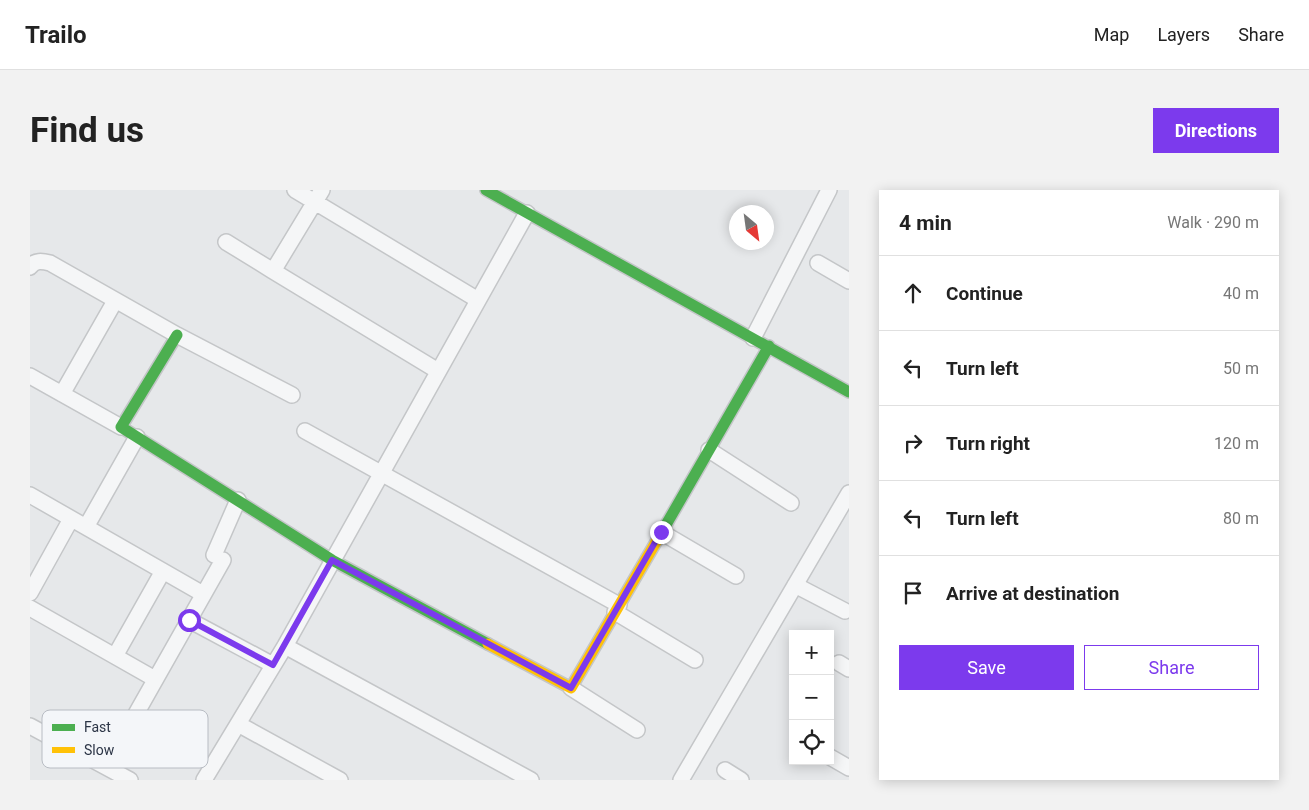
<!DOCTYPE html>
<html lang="en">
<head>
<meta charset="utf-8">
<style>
  body { margin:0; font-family:Roboto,sans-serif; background:#f2f2f2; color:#222 }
  .controls { position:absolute; right:15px; bottom:15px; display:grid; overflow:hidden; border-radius:0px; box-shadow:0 2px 12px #0003 }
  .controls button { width:45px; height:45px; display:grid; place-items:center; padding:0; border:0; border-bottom:1px solid #e0e0e0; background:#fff; color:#222; font:25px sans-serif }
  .compass { position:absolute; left:699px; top:15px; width:45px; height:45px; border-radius:50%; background:#fff; box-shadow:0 2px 12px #0003; rotate:151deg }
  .stop { position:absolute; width:15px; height:15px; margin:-11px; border:4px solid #7c3aed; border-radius:50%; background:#fff }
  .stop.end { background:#7c3aed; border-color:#fff; box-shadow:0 1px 5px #0008 }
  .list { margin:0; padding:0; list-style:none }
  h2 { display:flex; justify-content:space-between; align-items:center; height:65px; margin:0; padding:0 20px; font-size:21px }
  h2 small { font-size:16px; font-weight:400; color:#767676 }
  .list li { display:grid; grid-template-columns:32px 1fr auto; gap:15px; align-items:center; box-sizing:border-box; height:75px; padding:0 20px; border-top:1px solid #e0e0e0 }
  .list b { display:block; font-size:19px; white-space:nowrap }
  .list em { font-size:16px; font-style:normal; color:#767676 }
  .actions { display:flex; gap:10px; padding:15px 20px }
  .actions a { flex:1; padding:11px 0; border:1px solid #7c3aed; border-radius:0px; text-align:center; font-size:18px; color:#7c3aed }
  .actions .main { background:#7c3aed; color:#fff }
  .icon { flex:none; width:28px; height:28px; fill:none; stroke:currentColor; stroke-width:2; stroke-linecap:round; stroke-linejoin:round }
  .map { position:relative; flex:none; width:819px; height:590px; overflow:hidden; border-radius:0px }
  header { display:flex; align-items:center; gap:30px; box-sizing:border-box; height:70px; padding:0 25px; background:#fff; border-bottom:1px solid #e0e0e0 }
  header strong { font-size:24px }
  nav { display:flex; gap:28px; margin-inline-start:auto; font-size:18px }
  .intro { display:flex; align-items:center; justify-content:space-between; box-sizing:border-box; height:120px; padding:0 30px }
  h1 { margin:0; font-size:35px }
  .button { padding:12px 22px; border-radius:0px; background:#7c3aed; color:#fff; font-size:18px; font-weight:700 }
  main { display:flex; gap:30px; padding:0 30px }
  aside { flex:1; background:#fff; border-radius:0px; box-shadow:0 2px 12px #0003 }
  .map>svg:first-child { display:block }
</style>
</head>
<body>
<header>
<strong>Trailo</strong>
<nav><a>Map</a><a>Layers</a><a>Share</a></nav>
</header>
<div class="intro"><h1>Find us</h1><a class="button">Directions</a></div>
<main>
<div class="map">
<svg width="819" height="590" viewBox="0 0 819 590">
  <rect width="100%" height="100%" fill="#e6e8ea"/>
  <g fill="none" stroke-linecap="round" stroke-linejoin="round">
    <defs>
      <path id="street" d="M 265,0 L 448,110
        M 292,0 L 243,81 L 408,181
        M 196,52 L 243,81
        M 788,73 L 819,91
        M 0,77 C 5,70 12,71 20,73 L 147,145 L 262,205
        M 723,148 L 799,0
        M 0,186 L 91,237
        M 32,204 L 85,111
        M 275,241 L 589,415
        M 679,260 L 761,313
        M 0,305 L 173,404
        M 56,337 L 107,247
        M 631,342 L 706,386
        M 184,365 L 208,310
        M 765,395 L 815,421
        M 0,403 L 41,329
        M 0,418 L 125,489
        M 585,422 L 665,470
        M 159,430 L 243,475
        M 255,456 L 501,590
        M 85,466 L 133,381
        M 809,473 L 819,479
        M 541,498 L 607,540
        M 208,534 L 310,590
        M 0,536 L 100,590
        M 800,567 L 819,578
        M 76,577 L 193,370
        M 695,580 L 711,590
        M 174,590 L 255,456 L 497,23
        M 651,590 L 819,303"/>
      <path id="fast" d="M 456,0 L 819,202
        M 147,145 L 91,237 L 302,370 L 458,454
        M 633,340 L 739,156"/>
      <path id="slow" d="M 458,454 L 541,498 L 633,340"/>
    </defs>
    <use href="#street" stroke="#c4c6c8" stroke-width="18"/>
    <use href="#fast" stroke="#c4c6c8" stroke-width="14"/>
    <use href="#slow" stroke="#c4c6c8" stroke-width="14"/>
    <use href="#street" stroke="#f5f6f7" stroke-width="15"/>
    <use href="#fast" stroke="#4caf50" stroke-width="11"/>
    <use href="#slow" stroke="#ffc107" stroke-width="11"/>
  </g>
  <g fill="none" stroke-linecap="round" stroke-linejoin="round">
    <path stroke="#7c3aed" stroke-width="6" d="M 159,430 L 243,475 L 302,370 L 541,498 L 631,342"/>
  </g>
  <rect x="12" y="520" width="166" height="58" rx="8" fill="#f4f6f9" stroke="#b8bcc3" stroke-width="1"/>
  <rect x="22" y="534" width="23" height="7" fill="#4caf50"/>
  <rect x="22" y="557" width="23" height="6" fill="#ffc107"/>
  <g font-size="14" fill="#2b3445">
    <text x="54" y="542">Fast</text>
    <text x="54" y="565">Slow</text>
  </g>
</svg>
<div class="controls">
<button>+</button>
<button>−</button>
<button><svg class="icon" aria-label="locate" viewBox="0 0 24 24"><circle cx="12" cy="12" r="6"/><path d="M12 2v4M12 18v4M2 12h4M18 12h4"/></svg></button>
</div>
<svg class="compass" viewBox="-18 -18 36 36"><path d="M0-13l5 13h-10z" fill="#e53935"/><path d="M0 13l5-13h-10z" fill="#767676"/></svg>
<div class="stop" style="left:159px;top:430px"></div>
<div class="stop end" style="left:631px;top:342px"></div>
</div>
<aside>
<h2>4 min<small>Walk · 290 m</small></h2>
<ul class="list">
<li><svg class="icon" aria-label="ahead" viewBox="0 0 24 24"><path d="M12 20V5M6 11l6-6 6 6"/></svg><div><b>Continue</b></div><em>40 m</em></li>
<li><svg class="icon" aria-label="left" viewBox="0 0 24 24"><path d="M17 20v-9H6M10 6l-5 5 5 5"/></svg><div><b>Turn left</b></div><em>50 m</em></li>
<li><svg class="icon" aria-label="right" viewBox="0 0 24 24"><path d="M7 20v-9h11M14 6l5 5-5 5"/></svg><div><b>Turn right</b></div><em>120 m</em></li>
<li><svg class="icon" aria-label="left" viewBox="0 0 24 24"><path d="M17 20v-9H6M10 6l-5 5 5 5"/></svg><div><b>Turn left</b></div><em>80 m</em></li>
<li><svg class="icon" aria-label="arrive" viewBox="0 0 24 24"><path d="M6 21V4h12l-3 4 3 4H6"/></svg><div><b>Arrive at destination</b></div></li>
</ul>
<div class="actions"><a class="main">Save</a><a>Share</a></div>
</aside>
</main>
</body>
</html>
